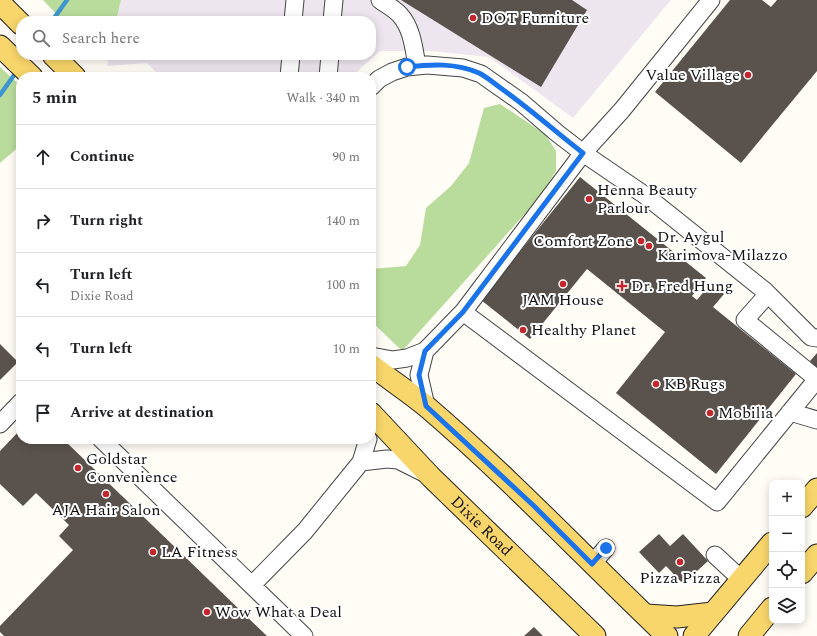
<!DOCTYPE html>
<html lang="en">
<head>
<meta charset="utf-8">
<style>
  body { margin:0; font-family:Spectral,serif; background:#f6f6f6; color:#202124 }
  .controls { position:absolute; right:12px; bottom:12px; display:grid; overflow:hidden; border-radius:8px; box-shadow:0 2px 10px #0003 }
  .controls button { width:36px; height:36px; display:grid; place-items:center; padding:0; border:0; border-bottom:1px solid #e0e0e0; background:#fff; color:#202124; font:20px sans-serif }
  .stop { position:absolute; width:12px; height:12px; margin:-9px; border:3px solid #1a73e8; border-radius:50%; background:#fff }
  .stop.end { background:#1a73e8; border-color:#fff; box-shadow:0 1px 4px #0008 }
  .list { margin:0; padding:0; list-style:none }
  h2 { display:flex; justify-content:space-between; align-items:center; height:52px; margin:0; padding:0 16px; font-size:17px }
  h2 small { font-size:13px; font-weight:400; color:#757577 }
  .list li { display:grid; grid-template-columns:26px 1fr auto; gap:12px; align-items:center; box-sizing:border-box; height:64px; padding:0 16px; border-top:1px solid #e0e0e0 }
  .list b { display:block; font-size:15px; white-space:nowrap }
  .list p { margin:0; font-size:13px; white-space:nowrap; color:#757577 }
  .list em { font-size:13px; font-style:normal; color:#757577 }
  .icon { flex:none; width:22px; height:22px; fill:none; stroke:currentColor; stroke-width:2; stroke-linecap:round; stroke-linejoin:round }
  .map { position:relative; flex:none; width:817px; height:636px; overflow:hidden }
  .search { position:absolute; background:#fff; box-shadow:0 2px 10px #0003; left:16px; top:16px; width:360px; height:44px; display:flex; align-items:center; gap:10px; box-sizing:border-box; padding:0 14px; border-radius:16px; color:#757577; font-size:15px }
  .panel { position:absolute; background:#fff; box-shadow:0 2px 10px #0003; left:16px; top:72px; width:360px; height:372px; border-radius:16px }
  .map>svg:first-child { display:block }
</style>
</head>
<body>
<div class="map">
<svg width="817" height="636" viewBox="0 0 817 636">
  <rect width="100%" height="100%" fill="#fffdf5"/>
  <path fill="#eee6ef" d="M 121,0 L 671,0 L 573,118 L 489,57 L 429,51 L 380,51 L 351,77 L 161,77 L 147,63 L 107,66 L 109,55 L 371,55 L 371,21 L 116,21 Z"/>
  <path fill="#b9dc9c" d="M 43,0 L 121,0 L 116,21 L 63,21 Z
    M 0,67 L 21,86 L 21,145 L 0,163 Z
    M 500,104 L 545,134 L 556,151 L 556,171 L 540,197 L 403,350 L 398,347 L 371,321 L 371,269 L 406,266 L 420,245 L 426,208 L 451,186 L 469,163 L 484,108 Z"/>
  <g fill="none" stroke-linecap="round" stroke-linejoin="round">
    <path stroke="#3f96cf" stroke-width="4.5" d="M 52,21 L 67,0
      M 0,95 L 17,71"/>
  </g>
  <path fill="#5a524d" d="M 401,0 L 572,0 L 587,10 L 541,87 Z
    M 730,0 L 762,0 L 771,7 L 777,0 L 817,0 L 817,71 L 741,163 L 655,92 Z
    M 580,177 L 706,278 L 692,296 L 697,300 L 711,283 L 724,294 L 713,307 L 796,374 L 716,474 L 616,393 L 665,332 L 587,269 L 530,339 L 481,300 Z
    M 0,344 L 18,362 L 0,380 Z
    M 817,353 L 817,368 L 810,361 Z
    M 21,429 L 21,439 L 63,439 L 267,636 L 4,636 L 0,632 L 0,626 L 73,550 L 59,536 L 69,525 L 36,493 L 23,506 L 0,484 L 0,451 Z
    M 659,534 L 670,546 L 683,534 L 708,561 L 683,584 L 666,566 L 659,573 L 639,552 Z
    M 534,627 L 543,636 L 524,636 Z"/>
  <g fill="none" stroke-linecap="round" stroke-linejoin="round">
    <defs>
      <path id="minor" d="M 380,0 C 387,5 395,9 400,15 C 412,28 414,49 417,66
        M 293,21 L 295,0
        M 332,21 L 334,0
        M 289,77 L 291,55
        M 328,77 L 330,55
        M 371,87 L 379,79 L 392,72 L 407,67 L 427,65 L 463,68 L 481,74 L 521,102 L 557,133 L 583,153 L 646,196 L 765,291 L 811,337 L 817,338
        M 768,294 L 745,320 L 817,379
        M 463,312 L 717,502 L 817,379
        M 425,351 L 419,375 L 426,406
        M 371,356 L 393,360 L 407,358 L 425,351 L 463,312 L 583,153 L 622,110 L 711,0
        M 790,412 L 817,420
        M 0,424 L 21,402
        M 101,439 L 304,636
        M 361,462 L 387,459 L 398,460 L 424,473
        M 715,555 L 742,580
        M 592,564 L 606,548
        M 252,585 L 305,531 L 361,462 L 368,439"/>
      <g id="major">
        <path d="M 0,3 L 21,24"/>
        <path d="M 0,46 L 32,77"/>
        <path d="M 53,55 L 75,77"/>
        <path d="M 371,365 C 389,379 409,392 427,407 C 511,479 587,560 667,636"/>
        <path id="s1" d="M 371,413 L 431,477 L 595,636"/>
        <path d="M 802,507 L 817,489"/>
        <path d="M 802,573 L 817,555"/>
        <path d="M 646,615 L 677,617 L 713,613"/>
        <path d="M 694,636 L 772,543"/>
        <path d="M 749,636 L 772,608"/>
      </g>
    </defs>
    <use href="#minor" stroke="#444" stroke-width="19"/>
    <use href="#major" stroke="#222" stroke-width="23"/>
    <use href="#minor" stroke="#fff" stroke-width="17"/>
    <use href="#major" stroke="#f9d66b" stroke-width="21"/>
  </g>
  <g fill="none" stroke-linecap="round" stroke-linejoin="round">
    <path stroke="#1a73e8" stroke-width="5" d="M 407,67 C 432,64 456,63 479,73 C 487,77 495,84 502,89 C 530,109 556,132 583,153 L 463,312 L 425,351 L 419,375 L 426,406 L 534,506 L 592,564 L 606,548"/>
  </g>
  <g fill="#c4262e" stroke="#fff" stroke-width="1.5">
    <circle cx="473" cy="18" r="4"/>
    <circle cx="748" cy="75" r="4"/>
    <circle cx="589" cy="199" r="4"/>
    <circle cx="641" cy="241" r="4"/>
    <circle cx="649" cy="246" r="4"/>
    <circle cx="563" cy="284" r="4"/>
    <path d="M620 280h4v4h4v4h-4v4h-4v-4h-4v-4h4z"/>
    <circle cx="523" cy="330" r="4"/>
    <circle cx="656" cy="384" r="4"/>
    <circle cx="710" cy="413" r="4"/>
    <circle cx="78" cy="468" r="4"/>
    <circle cx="106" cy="494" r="4"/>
    <circle cx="153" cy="552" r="4"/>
    <circle cx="680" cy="562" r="4"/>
    <circle cx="207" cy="612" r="4"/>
  </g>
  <g text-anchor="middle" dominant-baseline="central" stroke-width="4" stroke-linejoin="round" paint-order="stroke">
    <g font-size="16" fill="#111" stroke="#fff" text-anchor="start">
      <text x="481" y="18">DOT Furniture</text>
      <text x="740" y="75" text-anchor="end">Value Village</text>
      <text x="597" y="190">Henna Beauty<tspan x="597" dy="18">Parlour</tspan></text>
      <text x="657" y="237">Dr. Aygul<tspan x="657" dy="18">Karimova-Milazzo</tspan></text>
      <text x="633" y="241" text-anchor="end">Comfort Zone</text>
      <text x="631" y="286">Dr. Fred Hung</text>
      <text x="563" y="300" text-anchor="middle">JAM House</text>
      <text x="531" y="330">Healthy Planet</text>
      <text x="664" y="384">KB Rugs</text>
      <text x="718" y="413">Mobilia</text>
      <text x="86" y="459">Goldstar<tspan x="86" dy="18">Convenience</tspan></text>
      <text x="106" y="510" text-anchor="middle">AJA Hair Salon</text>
      <text x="161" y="552">LA Fitness</text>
      <text x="680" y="578" text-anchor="middle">Pizza Pizza</text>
      <text x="215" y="612">Wow What a Deal</text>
    </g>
    <g font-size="16" fill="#111" stroke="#fff">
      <text stroke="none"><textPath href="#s1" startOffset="158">Dixie Road</textPath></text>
    </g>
  </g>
</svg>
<div class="controls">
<button>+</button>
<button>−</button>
<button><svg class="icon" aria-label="locate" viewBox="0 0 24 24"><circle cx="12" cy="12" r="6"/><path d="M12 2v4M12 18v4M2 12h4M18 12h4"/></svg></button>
<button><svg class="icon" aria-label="layers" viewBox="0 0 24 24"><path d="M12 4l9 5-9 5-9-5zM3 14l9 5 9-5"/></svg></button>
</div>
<div class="stop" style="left:407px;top:67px"></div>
<div class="stop end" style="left:606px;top:548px"></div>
<div class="search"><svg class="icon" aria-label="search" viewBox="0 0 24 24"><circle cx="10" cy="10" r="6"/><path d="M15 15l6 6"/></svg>Search here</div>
<section class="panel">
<h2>5 min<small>Walk · 340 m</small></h2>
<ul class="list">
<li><svg class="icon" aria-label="ahead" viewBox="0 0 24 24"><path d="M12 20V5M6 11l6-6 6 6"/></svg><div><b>Continue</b></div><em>90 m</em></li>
<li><svg class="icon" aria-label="right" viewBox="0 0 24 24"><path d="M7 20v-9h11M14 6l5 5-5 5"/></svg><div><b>Turn right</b></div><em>140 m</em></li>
<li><svg class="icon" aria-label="left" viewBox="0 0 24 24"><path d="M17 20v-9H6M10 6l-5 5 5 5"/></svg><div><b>Turn left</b><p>Dixie Road</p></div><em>100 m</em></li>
<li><svg class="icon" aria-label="left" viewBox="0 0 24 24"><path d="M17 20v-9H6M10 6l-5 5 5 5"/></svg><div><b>Turn left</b></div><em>10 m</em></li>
<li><svg class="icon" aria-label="arrive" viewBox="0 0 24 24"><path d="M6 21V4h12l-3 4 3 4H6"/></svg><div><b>Arrive at destination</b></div></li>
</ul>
</section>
</div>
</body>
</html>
